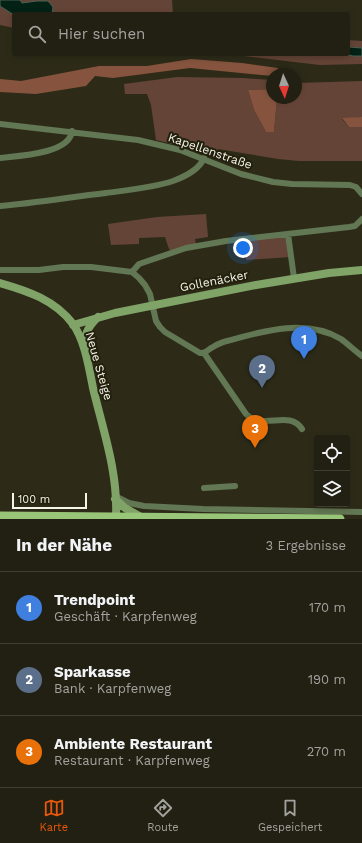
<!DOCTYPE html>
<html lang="de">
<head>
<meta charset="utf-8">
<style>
  body { margin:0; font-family:"Work Sans",sans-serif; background:#2e2d20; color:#f1f3f6 }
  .controls { position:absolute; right:12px; bottom:12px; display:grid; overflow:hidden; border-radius:4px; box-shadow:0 2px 6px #0003 }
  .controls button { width:36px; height:36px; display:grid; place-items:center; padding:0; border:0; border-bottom:1px solid #3f3e32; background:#222012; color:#f1f3f6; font:20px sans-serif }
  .compass { position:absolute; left:266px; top:68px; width:36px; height:36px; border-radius:50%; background:#222012; box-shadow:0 2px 6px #0003; rotate:176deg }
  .scale { position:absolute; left:12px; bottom:10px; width:75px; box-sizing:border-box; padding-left:4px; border:2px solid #f5f4e8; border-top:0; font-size:11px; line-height:14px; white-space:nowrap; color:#f5f4e8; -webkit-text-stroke:3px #23210e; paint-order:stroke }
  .you { position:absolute; left:243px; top:248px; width:14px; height:14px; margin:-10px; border:3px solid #fff; border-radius:50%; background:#1a73e8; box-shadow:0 0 0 6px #1a73e833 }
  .badge { display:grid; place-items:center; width:26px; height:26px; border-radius:50%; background:#ea580c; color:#fff; font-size:13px; font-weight:700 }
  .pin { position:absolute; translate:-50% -33px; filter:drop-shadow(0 1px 2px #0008) }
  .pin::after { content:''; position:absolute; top:21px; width:14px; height:12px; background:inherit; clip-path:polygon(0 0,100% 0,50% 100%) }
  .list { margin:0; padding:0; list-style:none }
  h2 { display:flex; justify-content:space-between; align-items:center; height:52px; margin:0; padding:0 16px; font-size:17px }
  h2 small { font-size:13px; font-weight:400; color:#a2a39f }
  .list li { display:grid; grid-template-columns:26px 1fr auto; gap:12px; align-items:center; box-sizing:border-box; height:72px; padding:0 16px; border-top:1px solid #3f3e32 }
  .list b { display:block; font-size:15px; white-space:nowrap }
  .list p { margin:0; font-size:13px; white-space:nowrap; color:#a2a39f }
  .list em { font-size:13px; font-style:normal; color:#a2a39f }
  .icon { flex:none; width:22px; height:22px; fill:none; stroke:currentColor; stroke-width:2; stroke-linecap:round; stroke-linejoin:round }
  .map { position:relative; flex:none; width:362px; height:519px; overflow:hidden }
  .search { position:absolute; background:#222012; box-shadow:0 2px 6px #0003; left:12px; right:12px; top:12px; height:44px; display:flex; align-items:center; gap:10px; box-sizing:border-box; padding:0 14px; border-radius:4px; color:#a2a39f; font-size:15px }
  .sheet { height:268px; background:#222012 }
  nav { display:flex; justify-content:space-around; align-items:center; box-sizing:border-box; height:56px; border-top:1px solid #3f3e32; background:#222012; font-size:11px; color:#a2a39f }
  nav a { display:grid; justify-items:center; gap:2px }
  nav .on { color:#ea580c }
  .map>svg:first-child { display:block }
</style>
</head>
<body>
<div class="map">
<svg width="362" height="519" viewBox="0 0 362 519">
  <rect width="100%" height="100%" fill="#2d2b18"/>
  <path fill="#644436" d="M 19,0 L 172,0 L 173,14 L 52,14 L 53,7 L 37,1 L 22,3 Z
    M 0,6 L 14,15 L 14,28 L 0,25 Z
    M 348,40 L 362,41 L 362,48 L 348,47 Z
    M 226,54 L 346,54 L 353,56 L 362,56 L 362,64 L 320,65 Z
    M 177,77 L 243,78 L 272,80 L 272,89 L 248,90 L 254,110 L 266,132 L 274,132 L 277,98 L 296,98 L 296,83 L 362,81 L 362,117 L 342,119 L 349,127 L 362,127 L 362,161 L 299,161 L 278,159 L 218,149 L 214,156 L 189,148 L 156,140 L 151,105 L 147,94 L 125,94 L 124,84 Z
    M 206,214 L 208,237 L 195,239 L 196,244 L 171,251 L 169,249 L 165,237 L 139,238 L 139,244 L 111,245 L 108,224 L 157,217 Z
    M 288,234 L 291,257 L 246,260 L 246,239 Z"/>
  <path fill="#86543e" d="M 191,59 L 242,63 L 278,68 L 277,74 L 272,74 L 272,76 L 190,68 L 113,78 L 95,76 L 86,86 L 36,94 L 0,92 L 0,79 L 21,81 L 99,66 L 147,66 Z
    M 272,89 L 272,98 L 277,98 L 274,132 L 266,132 L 254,110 L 248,90 Z
    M 362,117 L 362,127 L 349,127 L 342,118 Z"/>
  <path fill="#032115" stroke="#4c6054" d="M 0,0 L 20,0 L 22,3 L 37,1 L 48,1 L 53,7 L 52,14 L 14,15 L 0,6 Z
    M 348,47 L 362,48 L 362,56 L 353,56 L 346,54 L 348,54 Z"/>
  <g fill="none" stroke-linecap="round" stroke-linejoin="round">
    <path stroke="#627753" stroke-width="6" d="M 0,124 L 138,140 L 180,150 L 241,174 L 273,182 L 292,184 L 350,185 L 356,187 L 362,194
      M 0,158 C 17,156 70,154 72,131
      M 0,206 C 36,203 71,197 106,193 C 128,190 152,188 173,181 C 184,177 199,170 204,158
      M 288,234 L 294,278
      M 0,270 L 39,270 L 63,267 L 91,267 L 132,272 L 139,278 L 145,285 L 150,294 L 156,321 L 160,327 L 165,332 L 200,353 C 206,354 208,349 213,347 C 218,344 222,342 227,341 C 263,331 306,318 341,339 C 348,344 355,351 362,356
      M 132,272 L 139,264 L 186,248 L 226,241 L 349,227 L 355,226 L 362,219
      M 204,353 L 246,414 C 263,431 289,409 302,429
      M 204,488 L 235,486
      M 115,496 L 129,503 L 144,506 L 203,509 L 362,512"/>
    <path stroke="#80a368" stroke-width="8" d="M 0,283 C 28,291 55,300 73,324 C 85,341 89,368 93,388 C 103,430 118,472 116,516
      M 73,325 L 115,313 L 256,285 L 329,273 L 362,270
      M 86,350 C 85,333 86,329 98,317
      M 115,499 L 125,508 L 141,517"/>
    <path stroke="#98c578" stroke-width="9" d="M 0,516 L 340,519"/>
  </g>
  <g text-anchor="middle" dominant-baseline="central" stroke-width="4" stroke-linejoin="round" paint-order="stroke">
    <g font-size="12" fill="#f5f4e8" stroke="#23210e">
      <text transform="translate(210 151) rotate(19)">Kapellenstraße</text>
      <text transform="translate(214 281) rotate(-11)">Gollenäcker</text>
      <text transform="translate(99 366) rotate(74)">Neue Steige</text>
    </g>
  </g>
</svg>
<div class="controls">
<button><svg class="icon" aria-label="locate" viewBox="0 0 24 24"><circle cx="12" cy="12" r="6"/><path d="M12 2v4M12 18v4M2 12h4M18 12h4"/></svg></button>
<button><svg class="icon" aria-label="layers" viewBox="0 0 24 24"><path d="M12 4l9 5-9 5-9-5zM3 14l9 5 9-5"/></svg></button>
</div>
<svg class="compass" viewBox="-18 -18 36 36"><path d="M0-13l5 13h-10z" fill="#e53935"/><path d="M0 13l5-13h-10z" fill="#a2a39f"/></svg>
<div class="scale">100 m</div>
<div class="you"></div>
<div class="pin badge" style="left:304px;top:359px;background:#3f7fe0">1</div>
<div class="pin badge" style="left:262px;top:388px;background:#5c6f8a">2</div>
<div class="pin badge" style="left:255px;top:448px;background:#e8710a">3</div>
<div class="search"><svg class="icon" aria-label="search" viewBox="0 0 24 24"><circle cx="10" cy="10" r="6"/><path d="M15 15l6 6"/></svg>Hier suchen</div>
</div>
<section class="sheet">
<h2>In der Nähe<small>3 Ergebnisse</small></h2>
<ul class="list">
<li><span class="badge" style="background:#3f7fe0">1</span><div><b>Trendpoint</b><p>Geschäft · Karpfenweg</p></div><em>170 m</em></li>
<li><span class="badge" style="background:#5c6f8a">2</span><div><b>Sparkasse</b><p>Bank · Karpfenweg</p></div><em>190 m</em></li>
<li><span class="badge" style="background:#e8710a">3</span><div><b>Ambiente Restaurant</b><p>Restaurant · Karpfenweg</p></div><em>270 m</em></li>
</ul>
</section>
<nav>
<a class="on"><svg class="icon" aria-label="map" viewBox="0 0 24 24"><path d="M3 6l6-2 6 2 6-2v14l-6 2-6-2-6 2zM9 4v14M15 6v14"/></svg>Karte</a>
<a><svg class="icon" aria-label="directions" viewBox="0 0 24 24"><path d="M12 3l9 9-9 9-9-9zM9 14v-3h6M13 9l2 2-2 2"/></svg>Route</a>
<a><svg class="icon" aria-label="saved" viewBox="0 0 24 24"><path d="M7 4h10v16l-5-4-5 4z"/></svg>Gespeichert</a>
</nav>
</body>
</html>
